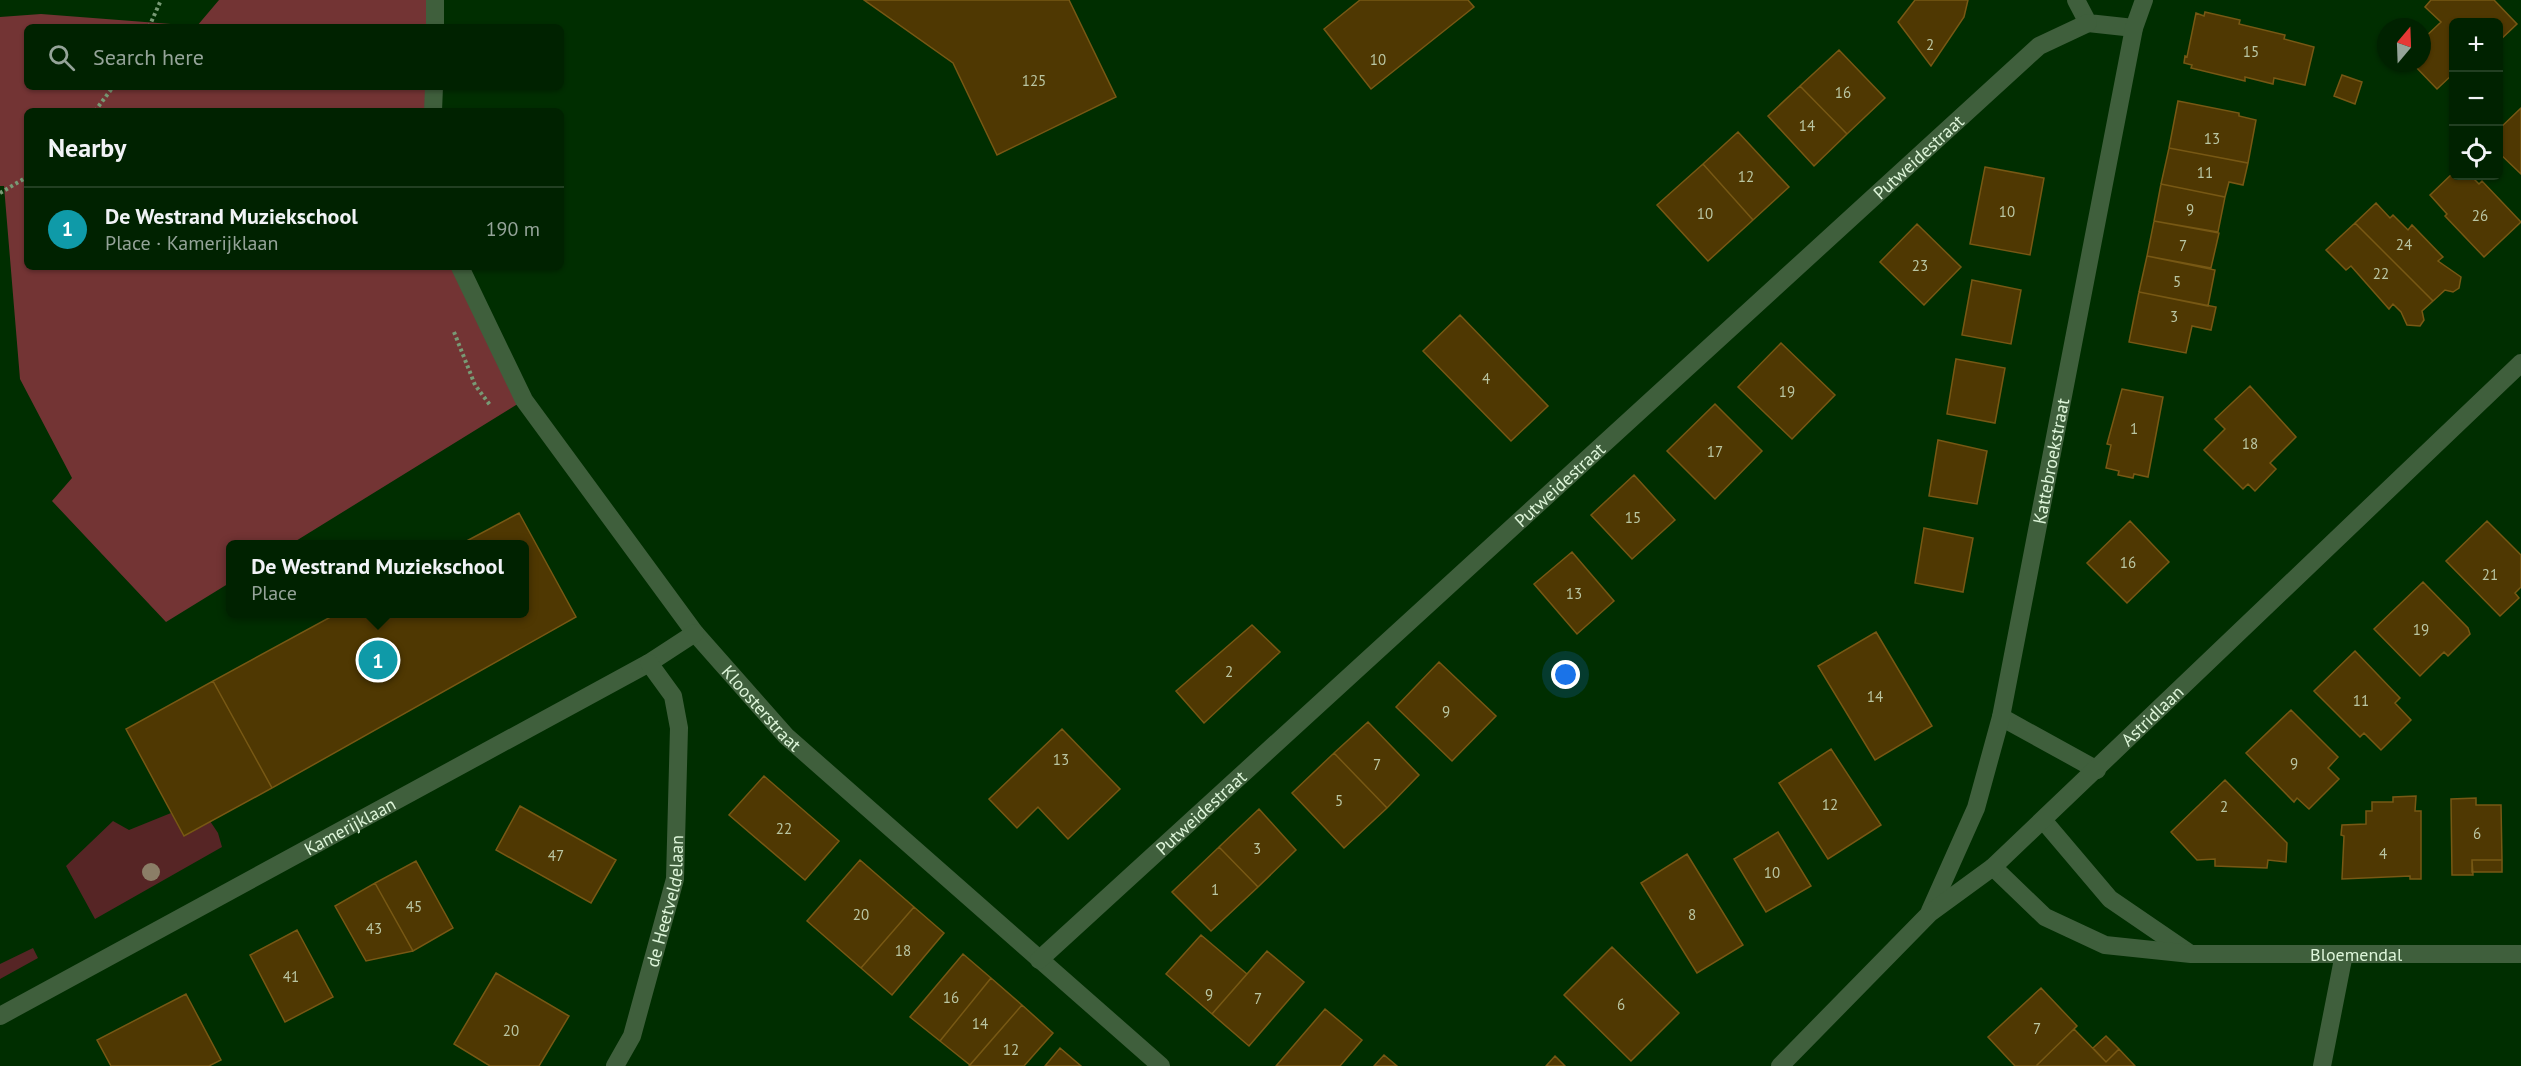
<!DOCTYPE html>
<html lang="en">
<head>
<meta charset="utf-8">
<style>
  body { margin:0; font-family:"PT Sans",sans-serif; background:#0a2a0a; color:#f1f3f6 }
  .controls { position:absolute; right:18px; top:18px; display:grid; overflow:hidden; border-radius:9px; box-shadow:0 2px 4px #0004 }
  .controls button { width:54px; height:54px; display:grid; place-items:center; padding:0; border:0; border-bottom:2px solid #223f22; background:#020; color:#f1f3f6; font:30px sans-serif }
  .compass { position:absolute; left:2377px; top:18px; width:54px; height:54px; border-radius:50%; background:#020; box-shadow:0 2px 4px #0004; rotate:19deg }
  .you { position:absolute; left:1566px; top:675px; width:21px; height:21px; margin:-15px; border:4px solid #fff; border-radius:50%; background:#1a73e8; box-shadow:0 0 0 9px #1a73e833 }
  .badge { display:grid; place-items:center; width:39px; height:39px; border-radius:50%; background:#2563eb; color:#fff; font-size:20px; font-weight:700 }
  .pin { position:absolute; translate:-50% -50%; border:3px solid #fff; box-shadow:0 2px 6px #0006 }
  .popup { position:absolute; left:226px; top:540px; width:303px; height:78px; box-sizing:border-box; display:grid; place-content:center; border-radius:9px; background:#020; filter:drop-shadow(0 2px 4px #0005); font-size:20px; white-space:nowrap; color:#95a499 }
  .popup b { font-size:22px; color:#f1f3f6 }
  .popup::after { content:''; position:absolute; left:50%; top:100%; margin-left:-12px; border:12px solid transparent; border-top-color:#020 }
  .list { margin:0; padding:0; list-style:none }
  h2 { display:flex; justify-content:space-between; align-items:center; height:78px; margin:0; padding:0 24px; font-size:26px }
  h2 small { font-size:20px; font-weight:400; color:#95a499 }
  .list li { display:grid; grid-template-columns:39px 1fr auto; gap:18px; align-items:center; box-sizing:border-box; height:84px; padding:0 24px; border-top:2px solid #223f22 }
  .list b { display:block; font-size:22px; white-space:nowrap }
  .list p { margin:0; font-size:20px; white-space:nowrap; color:#95a499 }
  .list em { font-size:20px; font-style:normal; color:#95a499 }
  .icon { flex:none; width:33px; height:33px; fill:none; stroke:currentColor; stroke-width:2; stroke-linecap:round; stroke-linejoin:round }
  .map { position:relative; flex:none; width:2521px; height:1066px; overflow:hidden }
  .search { position:absolute; background:#020; box-shadow:0 2px 4px #0004; left:24px; top:24px; width:540px; height:66px; display:flex; align-items:center; gap:15px; box-sizing:border-box; padding:0 21px; border-radius:9px; color:#95a499; font-size:22px }
  .panel { position:absolute; background:#020; box-shadow:0 2px 4px #0004; left:24px; top:108px; width:540px; height:162px; border-radius:9px }
  .map>svg:first-child { display:block }
</style>
</head>
<body>
<div class="map">
<svg width="2521" height="1066" viewBox="0 0 2521 1066">
  <rect width="100%" height="100%" fill="#002e00"/>
  <path fill="#562525" d="M 171,813 L 184,835 L 210,821 L 218,833 L 222,847 L 95,919 L 66,866 L 113,821 L 129,830 Z
    M 33,948 L 38,958 L 0,979 L 0,964 Z"/>
  <path fill="#733434" d="M 219,0 L 435,0 L 435,27 L 27,27 L 27,87 L 434,87 L 433,111 L 27,111 L 27,267 L 460,267 L 524,400 L 291,544 L 231,544 L 231,582 L 166,622 L 52,501 L 72,478 L 20,379 L 4,186 L 0,186 L 0,17 L 41,14 L 197,26 Z"/>
  <path fill="#4f3802" stroke="#775814" stroke-width="1.5" d="M 864,0 L 1069,0 L 1116,97 L 997,155 L 953,63 Z
    M 1360,0 L 1468,0 L 1474,7 L 1371,89 L 1324,29 Z
    M 1915,0 L 1968,0 L 1964,17 L 1931,66 L 1898,22 Z
    M 2431,0 L 2494,0 L 2517,24 L 2498,42 L 2498,22 L 2454,22 L 2454,73 L 2437,89 L 2412,63 L 2422,63 L 2422,40 L 2441,22 L 2425,7 Z
    M 2205,12 L 2240,20 L 2239,24 L 2285,35 L 2284,39 L 2314,47 L 2305,85 L 2274,78 L 2273,84 L 2245,77 L 2245,81 L 2191,68 L 2192,65 L 2184,63 L 2185,56 L 2187,57 L 2196,13 L 2204,16 Z
    M 1839,50 L 1885,98 L 1847,134 L 1800,86 Z
    M 2342,75 L 2362,82 L 2355,104 L 2334,96 Z
    M 1800,86 L 1847,134 L 1814,166 L 1768,116 Z
    M 2178,101 L 2239,113 L 2239,116 L 2256,120 L 2248,163 L 2169,148 Z
    M 2521,108 L 2521,174 L 2498,152 L 2498,130 Z
    M 1738,132 L 1789,187 L 1753,220 L 1703,164 Z
    M 2169,148 L 2248,163 L 2243,185 L 2229,182 L 2225,197 L 2161,184 Z
    M 1703,164 L 1753,220 L 1708,261 L 1657,205 Z
    M 1985,167 L 2044,178 L 2030,255 L 1970,244 Z
    M 2454,172 L 2454,176 L 2471,176 L 2479,184 L 2482,181 L 2521,222 L 2484,257 L 2445,216 L 2447,214 L 2430,195 Z
    M 2161,184 L 2225,197 L 2218,232 L 2154,221 Z
    M 2376,203 L 2390,218 L 2393,215 L 2408,230 L 2412,225 L 2443,257 L 2438,261 L 2461,277 L 2459,288 L 2453,292 L 2445,290 L 2433,301 L 2355,223 Z
    M 2154,221 L 2219,233 L 2211,268 L 2147,256 Z
    M 2355,223 L 2433,301 L 2422,311 L 2424,320 L 2420,326 L 2407,325 L 2401,312 L 2393,304 L 2389,309 L 2351,266 L 2346,270 L 2326,250 Z
    M 1917,224 L 1961,267 L 1924,305 L 1880,262 Z
    M 2147,256 L 2215,270 L 2208,306 L 2139,292 Z
    M 1972,280 L 2021,290 L 2011,344 L 1962,335 Z
    M 2139,292 L 2216,307 L 2211,330 L 2192,326 L 2186,353 L 2129,342 Z
    M 1460,315 L 1548,406 L 1511,441 L 1423,351 Z
    M 1781,343 L 1835,395 L 1792,439 L 1738,387 Z
    M 1956,359 L 2005,368 L 1995,423 L 1947,414 Z
    M 2250,386 L 2296,437 L 2270,463 L 2276,469 L 2255,491 L 2248,484 L 2243,489 L 2204,450 L 2225,429 L 2215,419 Z
    M 2122,389 L 2163,397 L 2148,477 L 2134,474 L 2133,478 L 2118,475 L 2119,471 L 2106,468 L 2111,445 L 2107,444 Z
    M 1715,404 L 1762,451 L 1715,499 L 1667,451 Z
    M 1938,440 L 1987,451 L 1977,504 L 1929,496 Z
    M 1634,475 L 1675,520 L 1632,559 L 1591,515 Z
    M 519,513 L 576,617 L 272,788 L 213,681 L 336,614 L 525,614 L 525,544 L 461,544 Z
    M 2130,521 L 2169,562 L 2127,603 L 2087,563 Z
    M 2487,521 L 2521,555 L 2521,587 L 2515,593 L 2519,598 L 2500,616 L 2446,561 Z
    M 1924,528 L 1973,538 L 1963,592 L 1915,583 Z
    M 1572,552 L 1614,601 L 1577,634 L 1534,584 Z
    M 2423,582 L 2468,628 L 2470,634 L 2448,656 L 2444,652 L 2420,676 L 2374,629 Z
    M 1252,625 L 1280,652 L 1204,723 L 1176,691 Z
    M 1876,632 L 1932,726 L 1875,760 L 1818,666 Z
    M 2355,651 L 2400,698 L 2395,703 L 2411,720 L 2381,750 L 2364,733 L 2360,737 L 2314,691 Z
    M 1439,662 L 1496,716 L 1452,761 L 1396,707 Z
    M 213,681 L 272,788 L 184,836 L 126,729 Z
    M 2291,710 L 2338,757 L 2328,768 L 2339,779 L 2309,809 L 2297,798 L 2294,802 L 2246,753 Z
    M 1368,722 L 1419,775 L 1387,808 L 1334,753 Z
    M 1062,729 L 1120,789 L 1068,839 L 1038,807 L 1017,828 L 989,799 Z
    M 1831,749 L 1881,825 L 1828,859 L 1779,783 Z
    M 1334,753 L 1387,808 L 1344,848 L 1292,793 Z
    M 764,776 L 839,841 L 805,880 L 729,815 Z
    M 2225,780 L 2287,843 L 2286,862 L 2268,860 L 2267,868 L 2215,866 L 2215,859 L 2197,860 L 2171,832 Z
    M 2416,796 L 2415,811 L 2421,811 L 2421,879 L 2410,879 L 2410,876 L 2342,879 L 2344,836 L 2341,835 L 2342,825 L 2366,824 L 2366,811 L 2372,811 L 2372,802 L 2393,802 L 2393,797 Z
    M 2476,798 L 2476,805 L 2501,805 L 2502,860 L 2472,860 L 2473,875 L 2452,875 L 2451,799 Z
    M 520,806 L 616,860 L 591,903 L 496,850 Z
    M 1259,809 L 1296,850 L 1258,887 L 1219,847 Z
    M 1778,832 L 1811,886 L 1766,912 L 1734,859 Z
    M 1219,847 L 1258,887 L 1211,931 L 1172,892 Z
    M 1687,854 L 1743,945 L 1697,973 L 1641,883 Z
    M 860,860 L 914,907 L 861,968 L 807,921 Z
    M 2472,860 L 2502,860 L 2502,872 L 2472,872 Z
    M 416,861 L 453,928 L 413,951 L 375,883 Z
    M 375,883 L 413,951 L 366,961 L 335,906 Z
    M 914,907 L 944,933 L 892,995 L 861,968 Z
    M 297,930 L 333,997 L 285,1022 L 250,955 Z
    M 1201,935 L 1247,974 L 1212,1014 L 1166,974 Z
    M 1612,947 L 1679,1013 L 1631,1061 L 1564,995 Z
    M 1267,951 L 1304,982 L 1249,1046 L 1212,1014 Z
    M 963,954 L 991,978 L 940,1041 L 910,1017 Z
    M 496,973 L 569,1016 L 539,1066 L 490,1066 L 454,1044 Z
    M 991,978 L 1022,1005 L 970,1065 L 940,1041 Z
    M 2041,988 L 2077,1026 L 2036,1066 L 2015,1066 L 1988,1037 Z
    M 186,994 L 221,1060 L 209,1066 L 111,1066 L 97,1040 Z
    M 1022,1005 L 1053,1033 L 1024,1066 L 969,1066 Z
    M 1325,1009 L 1362,1040 L 1340,1066 L 1276,1066 Z
    M 2074,1029 L 2106,1062 L 2119,1049 L 2135,1066 L 2036,1066 Z
    M 2106,1036 L 2119,1049 L 2106,1062 L 2093,1048 Z
    M 1060,1048 L 1081,1066 L 1045,1066 Z
    M 1384,1055 L 1397,1066 L 1374,1066 Z
    M 1555,1056 L 1565,1066 L 1546,1066 Z"/>
  <g fill="none" stroke-linecap="round" stroke-linejoin="round">
    <path stroke="#789a75" stroke-width="4" stroke-dasharray="3 3" stroke-linecap="butt" d="M 149,27 L 161,0
      M 95,111 L 113,87
      M 0,193 L 27,177
      M 454,332 L 475,385 L 490,405"/>
    <path stroke="#3f5f3c" stroke-width="18" d="M 2001,717 L 2097,770
      M 2322,1066 L 2344,954"/>
    <g stroke="#3f5f3c" stroke-width="18">
      <path d="M 2076,0 L 2088,23 L 2134,28"/>
      <path d="M 435,27 L 435,0"/>
      <path d="M 433,111 L 434,87"/>
      <path id="s1" d="M 460,267 L 524,400 L 695,633 L 786,736 L 1161,1066"/>
      <path d="M 2043,820 L 2110,899 L 2189,953"/>
      <path id="s2" d="M 1993,867 L 2045,917 L 2105,945 L 2191,954 L 2521,954"/>
      <path id="s3" d="M 1930,911 L 1976,808 L 2001,717 L 2134,28 L 2144,0"/>
      <path id="s4" d="M 1039,960 L 2039,46 L 2088,23"/>
      <path id="s5" d="M 0,1016 L 649,663 L 695,633"/>
      <path id="s6" d="M 615,1066 L 632,1036 L 675,879 L 679,728 L 673,696 L 649,663"/>
      <path id="s7" d="M 1780,1066 L 1930,913 L 1993,867 L 2521,363"/>
    </g>
  </g>
  <circle fill="#8b7e67" cx="151" cy="872" r="9"/>
  <g text-anchor="middle" dominant-baseline="central" stroke-width="5" stroke-linejoin="round" paint-order="stroke">
    <g font-size="15" fill="#bac6a3">
      <text x="1930" y="44">2</text>
      <text x="2251" y="51">15</text>
      <text x="1378" y="59">10</text>
      <text x="1034" y="80">125</text>
      <text x="1843" y="92">16</text>
      <text x="1807" y="125">14</text>
      <text x="2212" y="138">13</text>
      <text x="2205" y="172">11</text>
      <text x="1746" y="176">12</text>
      <text x="2190" y="209">9</text>
      <text x="2007" y="211">10</text>
      <text x="1705" y="213">10</text>
      <text x="2480" y="215">26</text>
      <text x="2404" y="244">24</text>
      <text x="2183" y="245">7</text>
      <text x="1920" y="265">23</text>
      <text x="2381" y="273">22</text>
      <text x="2177" y="281">5</text>
      <text x="2174" y="316">3</text>
      <text x="1486" y="378">4</text>
      <text x="1787" y="391">19</text>
      <text x="2134" y="428">1</text>
      <text x="2250" y="443">18</text>
      <text x="1715" y="451">17</text>
      <text x="1633" y="517">15</text>
      <text x="2128" y="562">16</text>
      <text x="2490" y="574">21</text>
      <text x="1574" y="593">13</text>
      <text x="2421" y="629">19</text>
      <text x="1229" y="671">2</text>
      <text x="1875" y="696">14</text>
      <text x="2361" y="700">11</text>
      <text x="1446" y="711">9</text>
      <text x="1061" y="759">13</text>
      <text x="2294" y="763">9</text>
      <text x="1377" y="764">7</text>
      <text x="1339" y="800">5</text>
      <text x="1830" y="804">12</text>
      <text x="2224" y="806">2</text>
      <text x="784" y="828">22</text>
      <text x="2477" y="833">6</text>
      <text x="1257" y="848">3</text>
      <text x="2383" y="853">4</text>
      <text x="556" y="855">47</text>
      <text x="1772" y="872">10</text>
      <text x="1215" y="889">1</text>
      <text x="414" y="906">45</text>
      <text x="861" y="914">20</text>
      <text x="1692" y="914">8</text>
      <text x="374" y="928">43</text>
      <text x="903" y="950">18</text>
      <text x="291" y="976">41</text>
      <text x="1209" y="994">9</text>
      <text x="951" y="997">16</text>
      <text x="1258" y="998">7</text>
      <text x="1621" y="1004">6</text>
      <text x="980" y="1023">14</text>
      <text x="2037" y="1028">7</text>
      <text x="511" y="1030">20</text>
      <text x="1011" y="1049">12</text>
    </g>
    <g font-size="18" fill="#ddf5d9" stroke="#031202">
      <text stroke="none"><textPath href="#s4" startOffset="1191">Putweidestraat</textPath></text>
      <text stroke="none"><textPath href="#s3" startOffset="468">Kattebroekstraat</textPath></text>
      <text stroke="none"><textPath href="#s4" startOffset="705">Putweidestraat</textPath></text>
      <text stroke="none"><textPath href="#s1" startOffset="537">Kloosterstraat</textPath></text>
      <text stroke="none"><textPath href="#s7" startOffset="512">Astridlaan</textPath></text>
      <text stroke="none"><textPath href="#s4" startOffset="219">Putweidestraat</textPath></text>
      <text stroke="none"><textPath href="#s5" startOffset="398">Kamerijklaan</textPath></text>
      <text stroke="none"><textPath href="#s6" startOffset="174">de Heetveldelaan</textPath></text>
      <text stroke="none"><textPath href="#s2" startOffset="390">Bloemendal</textPath></text>
    </g>
  </g>
</svg>
<div class="controls">
<button>+</button>
<button>−</button>
<button><svg class="icon" aria-label="locate" viewBox="0 0 24 24"><circle cx="12" cy="12" r="6"/><path d="M12 2v4M12 18v4M2 12h4M18 12h4"/></svg></button>
</div>
<svg class="compass" viewBox="-18 -18 36 36"><path d="M0-13l5 13h-10z" fill="#e53935"/><path d="M0 13l5-13h-10z" fill="#95a499"/></svg>
<div class="you"></div>
<div class="pin badge" style="left:378px;top:660px;background:#0f9aa8">1</div>
<div class="popup"><b>De Westrand Muziekschool</b>Place</div>
<div class="search"><svg class="icon" aria-label="search" viewBox="0 0 24 24"><circle cx="10" cy="10" r="6"/><path d="M15 15l6 6"/></svg>Search here</div>
<section class="panel">
<h2>Nearby<small></small></h2>
<ul class="list">
<li><span class="badge" style="background:#0f9aa8">1</span><div><b>De Westrand Muziekschool</b><p>Place · Kamerijklaan</p></div><em>190 m</em></li>
</ul>
</section>
</div>
</body>
</html>
